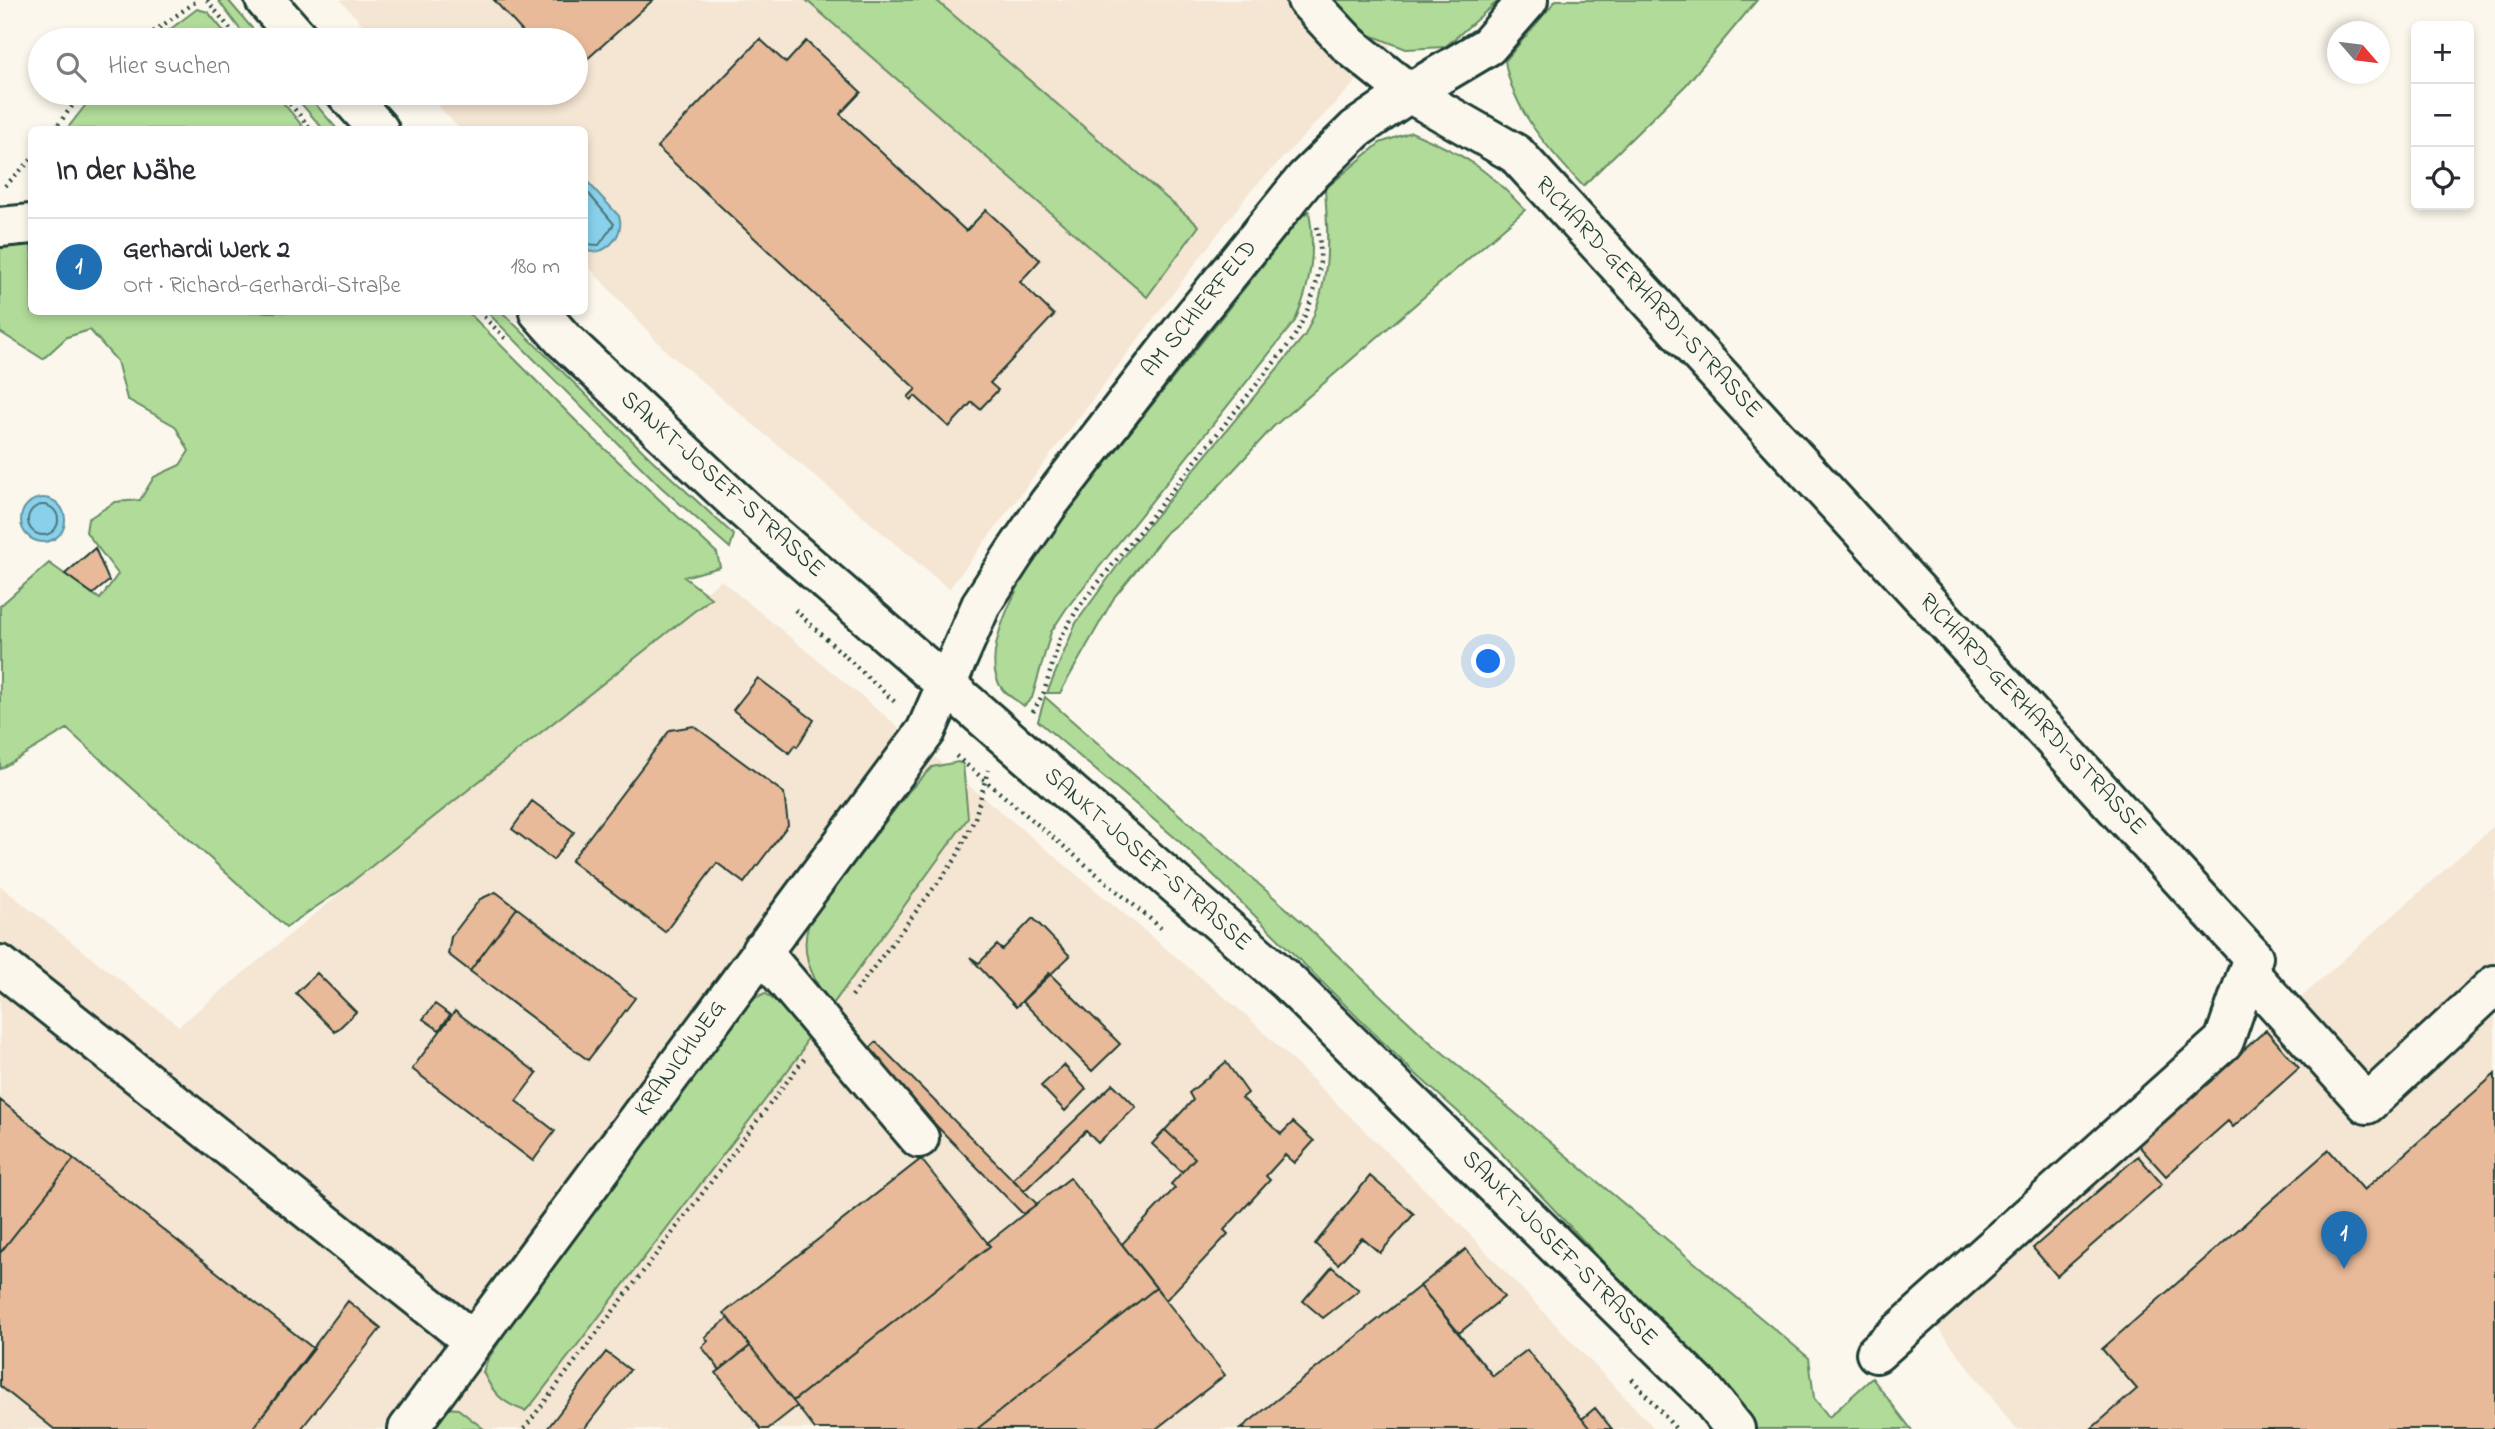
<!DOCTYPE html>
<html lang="de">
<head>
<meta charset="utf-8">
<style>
  body { margin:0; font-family:"Indie Flower",sans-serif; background:#f7f7f7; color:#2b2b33 }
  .controls { position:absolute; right:21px; top:21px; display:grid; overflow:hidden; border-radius:10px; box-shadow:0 4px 10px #0003 }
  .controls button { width:63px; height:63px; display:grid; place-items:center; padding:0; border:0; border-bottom:2px solid #e1e1e2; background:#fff; color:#2b2b33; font:35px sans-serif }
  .compass { position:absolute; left:2327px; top:21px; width:63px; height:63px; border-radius:50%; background:#fff; box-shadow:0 4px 10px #0003; rotate:118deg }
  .you { position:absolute; left:1489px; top:662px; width:24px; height:24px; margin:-18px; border:5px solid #fff; border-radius:50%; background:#1a73e8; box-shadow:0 0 0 10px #1a73e833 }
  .badge { display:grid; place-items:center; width:46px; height:46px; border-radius:50%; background:#1f6fb2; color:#fff; font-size:23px; font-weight:700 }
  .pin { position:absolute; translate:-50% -58px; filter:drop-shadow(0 2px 4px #0008) }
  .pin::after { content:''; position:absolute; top:37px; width:24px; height:21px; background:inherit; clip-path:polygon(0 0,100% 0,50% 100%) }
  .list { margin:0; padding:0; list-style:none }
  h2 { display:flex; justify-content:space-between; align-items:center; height:91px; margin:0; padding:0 28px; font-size:30px }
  h2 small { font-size:23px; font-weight:400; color:#7c7c81 }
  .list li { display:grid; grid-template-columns:46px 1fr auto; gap:21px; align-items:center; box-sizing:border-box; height:98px; padding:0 28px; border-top:2px solid #e1e1e2 }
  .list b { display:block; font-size:26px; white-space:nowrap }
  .list p { margin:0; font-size:23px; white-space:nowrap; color:#7c7c81 }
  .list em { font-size:23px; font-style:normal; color:#7c7c81 }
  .icon { flex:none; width:38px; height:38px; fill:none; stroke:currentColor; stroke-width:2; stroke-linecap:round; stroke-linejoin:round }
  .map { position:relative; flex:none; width:2495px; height:1429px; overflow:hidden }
  .search { position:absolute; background:#fff; box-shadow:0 4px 10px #0003; left:28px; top:28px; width:560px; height:77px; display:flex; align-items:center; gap:18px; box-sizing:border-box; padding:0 24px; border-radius:38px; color:#7c7c81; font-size:26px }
  .panel { position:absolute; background:#fff; box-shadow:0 4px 10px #0003; left:28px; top:126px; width:560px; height:189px; border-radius:10px }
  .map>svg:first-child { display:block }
</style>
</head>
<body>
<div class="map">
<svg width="2495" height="1429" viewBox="0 0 2495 1429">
  <rect width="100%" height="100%" fill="#fbf7ec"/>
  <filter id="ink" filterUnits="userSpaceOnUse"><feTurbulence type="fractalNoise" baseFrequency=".0143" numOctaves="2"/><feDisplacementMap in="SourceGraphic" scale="14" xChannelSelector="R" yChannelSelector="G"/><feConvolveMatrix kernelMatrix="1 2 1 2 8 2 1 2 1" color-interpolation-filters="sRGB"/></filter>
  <g filter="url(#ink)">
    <path fill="#f5e5d3" d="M 340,0 L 1434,0 L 1248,194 L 949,589 L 667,352 L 585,263 L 584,130 L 460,129 L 426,93 L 576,93 L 576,40 L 377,40 Z
      M 721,580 L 1246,1015 L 1453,1217 L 1655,1429 L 0,1429 L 0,886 L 179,1026 Z
      M 2495,825 L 2495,1429 L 2016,1429 L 1934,1323 Z"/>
    <path fill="#b0db98" stroke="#688c66" stroke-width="2" d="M 218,0 L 228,0 L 262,40 L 248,40 Z
      M 806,0 L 936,0 L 1199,226 L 1147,297 Z
      M 1334,0 L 1499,0 L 1445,47 L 1406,49 L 1368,34 Z
      M 1556,0 L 1757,0 L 1686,85 L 1583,186 C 1549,150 1513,111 1505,61 Z
      M 197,9 L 208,12 L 231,40 L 156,40 Z
      M 95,93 L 275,93 L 305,129 L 67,129 Z
      M 292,93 L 306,93 L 337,129 L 323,129 Z
      M 1411,132 C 1465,155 1485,167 1525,210 L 1273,427 L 1206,500 L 1167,532 L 1115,596 L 1060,693 L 1047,693 L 1076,623 L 1136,540 L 1305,335 C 1331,283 1329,247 1325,189 L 1380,143 Z
      M 1309,211 C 1316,251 1311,284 1295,321 L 1066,609 L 1051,632 L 1032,698 L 1024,706 C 1018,701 1008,696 1003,690 C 974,655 1025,573 1044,541 L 1301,217 Z
      M 0,244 L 31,244 L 32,312 L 468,312 L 591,436 L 717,553 L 720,567 L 684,577 L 711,598 L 344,888 L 286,927 L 67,729 L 0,769 L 0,606 L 49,563 L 100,599 L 118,574 L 86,532 L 88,519 L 115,502 L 140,500 L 154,477 L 180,465 L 189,451 L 175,426 L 127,399 L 117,361 L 90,330 L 67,337 L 43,359 L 0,332 Z
      M 487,312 L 502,312 L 651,459 L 734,535 L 730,548 L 661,487 Z
      M 1045,697 L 1302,922 L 1430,1042 L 1809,1358 L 1814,1398 L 1829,1417 L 1872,1378 L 1911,1429 L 1752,1429 L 1609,1268 L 1486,1137 L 1408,1067 L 1180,842 L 1038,721 Z
      M 958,762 L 963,764 L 968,818 L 830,1008 C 815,979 798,956 809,923 L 909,791 L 932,767 Z
      M 765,993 L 799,1020 L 808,1035 L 801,1053 L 532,1404 L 525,1411 C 503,1403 493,1394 483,1372 L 487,1361 L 542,1275 L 753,999 Z
      M 447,1408 L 458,1409 L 484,1429 L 430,1429 Z"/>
    <path fill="#89d0ea" stroke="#5f95a1" stroke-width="2" d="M 584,178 L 619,216 C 626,235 603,259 585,250 Z
      M21 520a22 22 0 1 1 44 0a22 22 0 1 1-44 0Z"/>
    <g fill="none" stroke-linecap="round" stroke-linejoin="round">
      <path stroke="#49787d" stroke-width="2" d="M 584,188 L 614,224 L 599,245 L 584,244
        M28 520a15 15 0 1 1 30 0a15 15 0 1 1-30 0Z"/>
    </g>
    <path fill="#e8ba99" stroke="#1f3d34" stroke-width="2" d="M 494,0 L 653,0 L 576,69 L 576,40 L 530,40 Z
      M 760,39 L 786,63 L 806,41 L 861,92 L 840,114 L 966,231 L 986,210 L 1040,260 L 1020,282 L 1054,315 L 990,383 L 998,390 L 980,409 L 972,402 L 949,427 L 915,396 L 911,400 L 908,397 L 916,389 L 657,147 Z
      M 95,548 L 109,581 L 93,594 L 65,574 Z
      M 758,678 L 814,720 L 797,747 L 795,745 L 789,753 L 733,710 Z
      M 694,726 L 784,793 L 788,825 L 744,883 L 717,863 L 665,932 L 571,861 L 670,730 Z
      M 532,801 L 574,832 L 553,860 L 512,829 Z
      M 496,892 L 517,908 L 470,971 L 448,954 L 451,937 L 480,899 Z
      M 517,908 L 635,998 L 588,1060 L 470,971 Z
      M 1033,918 L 1070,956 L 1016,1007 L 970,957 L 979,963 L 997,945 L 1002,950 Z
      M 317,973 L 356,1012 L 335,1032 L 296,993 Z
      M 1049,973 L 1120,1044 L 1092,1071 L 1022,1001 Z
      M 435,1004 L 450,1015 L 439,1030 L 423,1019 Z
      M 455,1011 L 537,1073 L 516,1101 L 555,1131 L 533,1161 L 412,1069 Z
      M 2266,1030 L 2299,1068 L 2233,1127 L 2228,1121 L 2166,1176 L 2138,1145 Z
      M 876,1042 L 1037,1204 L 1023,1214 L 865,1053 Z
      M 1226,1062 L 1248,1093 L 1242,1098 L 1281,1134 L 1293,1122 L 1314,1141 L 1294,1163 L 1285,1155 L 1266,1176 L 1270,1180 L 1224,1230 L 1228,1234 L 1166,1300 L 1122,1244 L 1175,1188 L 1171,1184 L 1195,1158 L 1165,1130 L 1193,1100 L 1189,1093 Z
      M 1064,1065 L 1086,1089 L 1065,1111 L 1041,1086 Z
      M 2495,1074 L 2495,1429 L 2091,1429 L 2137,1389 L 2102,1349 L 2329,1150 L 2364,1190 Z
      M 1113,1084 L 1136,1107 L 1098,1143 L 1086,1131 L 1024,1191 L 1013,1179 Z
      M 0,1100 L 74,1159 L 0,1253 Z
      M 1165,1130 L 1195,1158 L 1182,1172 L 1152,1144 Z
      M 2138,1156 L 2162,1184 L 2057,1276 L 2033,1248 Z
      M 74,1159 L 314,1349 L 252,1429 L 54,1429 L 0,1386 L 0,1253 Z
      M 921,1159 L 990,1246 L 793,1401 L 724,1313 Z
      M 1370,1176 L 1414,1214 L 1380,1253 L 1362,1238 L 1338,1264 L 1315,1244 Z
      M 1070,1178 L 1156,1288 L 977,1429 L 815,1429 L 793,1401 L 990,1246 L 987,1243 Z
      M 1466,1249 L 1504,1297 L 1459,1333 L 1420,1286 Z
      M 1332,1267 L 1359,1290 L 1323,1318 L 1303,1301 Z
      M 1420,1286 L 1493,1376 L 1527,1350 L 1590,1429 L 1240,1429 Z
      M 1156,1288 L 1225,1375 L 1156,1429 L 977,1429 Z
      M 348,1301 L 381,1328 L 301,1429 L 252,1429 Z
      M 728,1318 L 750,1346 L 720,1370 L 702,1347 L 708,1341 L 705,1337 Z
      M 750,1346 L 797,1406 L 768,1429 L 761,1429 L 716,1373 Z
      M 606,1352 L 630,1370 L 584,1429 L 547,1429 Z
      M 1595,1408 L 1612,1429 L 1590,1429 L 1582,1419 Z"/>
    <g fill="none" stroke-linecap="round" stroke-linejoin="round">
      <defs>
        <path id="minor" d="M 265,0 L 300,40
          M 1307,0 L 1349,45 L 1409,93 L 1516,154 L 2253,957 L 2224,1041 L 1876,1353
          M 346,93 L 379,130
          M 0,227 L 32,224
          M 539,312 L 563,339 L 745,510 L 1288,982 L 1706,1393 L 1735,1429
          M 761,951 L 919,1138
          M 0,965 L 473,1341
          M 2248,972 L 2367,1104 L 2495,985
          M 408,1429 L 926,731 L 982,603 L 1014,554 L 1049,503 L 1185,327 L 1305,179 L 1356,129 L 1409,93 L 1488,46 L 1528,0"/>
      </defs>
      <use href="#minor" stroke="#1f3d34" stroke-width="44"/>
      <path stroke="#1f3d34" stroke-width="4.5" stroke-dasharray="2 5" stroke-linecap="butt" d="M 207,0 L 239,40
        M 142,40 L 198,0
        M 281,93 L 312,130
        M 54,130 L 82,93
        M 5,186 L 32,159
        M 479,312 L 508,341
        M 795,610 L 897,704
        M 1033,712 L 1044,692 L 1060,639 L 1078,608 L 1293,339 C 1312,305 1327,267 1317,227
        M 956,756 L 1161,928
        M 852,996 L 955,860 L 975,818 L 988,770
        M 1632,1379 L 1676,1429
        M 524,1429 L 804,1059"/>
      <use href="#minor" stroke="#fbf7ec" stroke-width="38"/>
    </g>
  </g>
  <g text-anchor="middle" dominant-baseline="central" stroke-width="5" stroke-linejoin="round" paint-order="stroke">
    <g font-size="24" fill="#1f3d34" stroke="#fbf7ec">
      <text transform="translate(1648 298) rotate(47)">RICHARD-GERHARDI-STRASSE</text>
      <text transform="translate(1200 309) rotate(-51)">AM SCHIERFELD</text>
      <text transform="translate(722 485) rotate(42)">SANKT-JOSEF-STRASSE</text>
      <text transform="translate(2032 715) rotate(47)">RICHARD-GERHARDI-STRASSE</text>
      <text transform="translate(1147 860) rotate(41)">SANKT-JOSEF-STRASSE</text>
      <text transform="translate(681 1059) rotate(-54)">KRANICHWEG</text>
      <text transform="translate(1559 1249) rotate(45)">SANKT-JOSEF-STRASSE</text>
    </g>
  </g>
</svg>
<div class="controls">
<button>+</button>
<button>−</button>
<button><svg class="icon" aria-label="locate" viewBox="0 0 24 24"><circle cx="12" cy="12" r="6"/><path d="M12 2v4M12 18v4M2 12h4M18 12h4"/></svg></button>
</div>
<svg class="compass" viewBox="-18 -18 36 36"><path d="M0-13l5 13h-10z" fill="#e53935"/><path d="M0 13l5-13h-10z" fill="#7c7c81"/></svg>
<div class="you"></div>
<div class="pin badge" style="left:2344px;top:1269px">1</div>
<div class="search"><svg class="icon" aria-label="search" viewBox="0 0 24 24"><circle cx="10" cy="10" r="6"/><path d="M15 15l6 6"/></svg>Hier suchen</div>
<section class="panel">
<h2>In der Nähe<small></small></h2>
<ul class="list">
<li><span class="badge">1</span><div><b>Gerhardi Werk 2</b><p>Ort · Richard-Gerhardi-Straße</p></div><em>180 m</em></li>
</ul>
</section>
</div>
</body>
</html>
